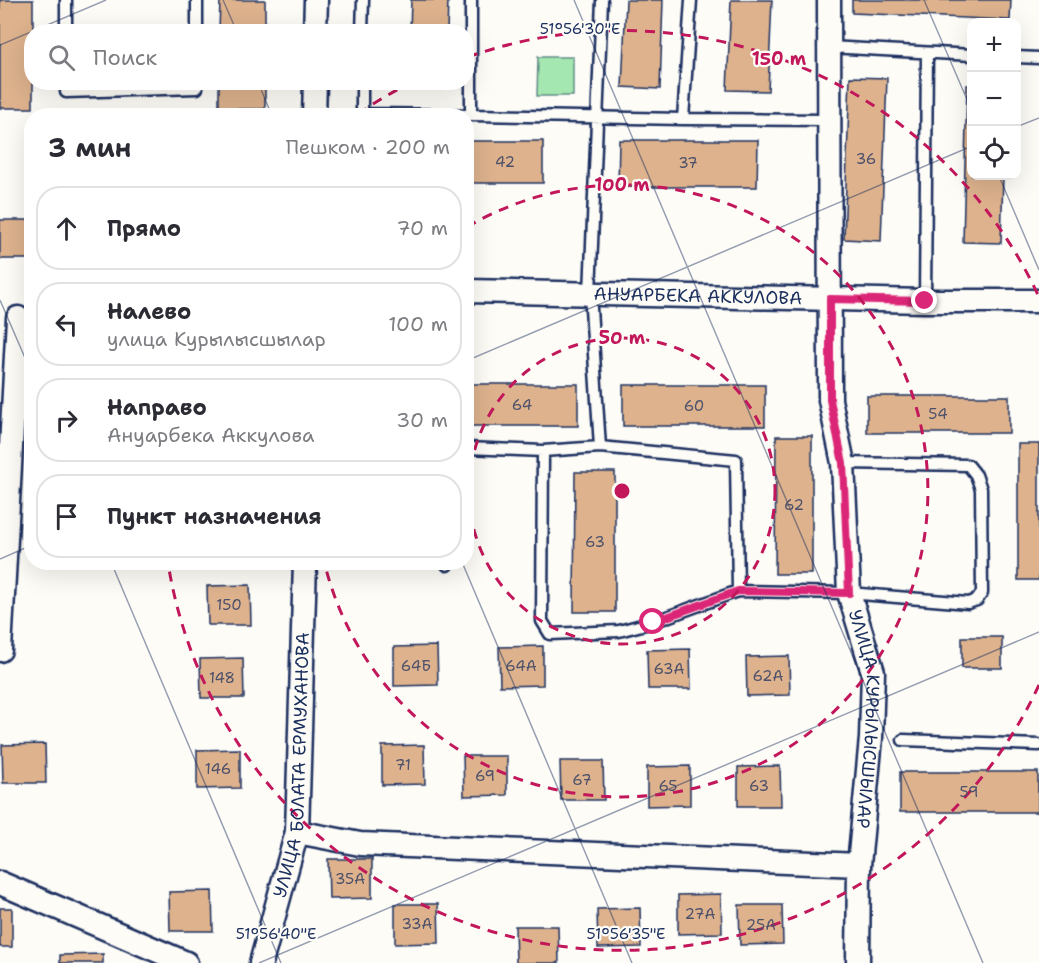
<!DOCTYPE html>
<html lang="ru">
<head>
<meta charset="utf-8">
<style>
  body { margin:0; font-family:"Shantell Sans",sans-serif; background:#f7f7f7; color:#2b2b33 }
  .controls { position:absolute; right:18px; top:18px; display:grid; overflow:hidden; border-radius:12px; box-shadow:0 6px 24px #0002 }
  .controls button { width:54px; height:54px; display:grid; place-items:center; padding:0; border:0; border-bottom:2px solid #e1e1e2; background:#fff; color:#2b2b33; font:30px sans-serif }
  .stop { position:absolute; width:18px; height:18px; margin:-14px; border:4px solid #db2777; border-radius:50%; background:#fff }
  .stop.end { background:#db2777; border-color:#fff; box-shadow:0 2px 6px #0008 }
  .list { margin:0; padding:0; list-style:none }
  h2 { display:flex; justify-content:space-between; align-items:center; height:78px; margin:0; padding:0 24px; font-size:26px }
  h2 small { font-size:20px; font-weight:400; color:#7c7c81 }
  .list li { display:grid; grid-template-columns:39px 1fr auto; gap:18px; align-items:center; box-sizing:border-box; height:84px; margin:0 12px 12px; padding:0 12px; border:2px solid #e1e1e2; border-radius:24px }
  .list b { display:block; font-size:22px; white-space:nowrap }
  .list p { margin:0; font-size:20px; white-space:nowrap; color:#7c7c81 }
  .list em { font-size:20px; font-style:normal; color:#7c7c81 }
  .icon { flex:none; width:33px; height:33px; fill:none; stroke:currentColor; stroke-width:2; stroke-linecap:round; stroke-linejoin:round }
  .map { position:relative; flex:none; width:1039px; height:963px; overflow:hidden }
  .search { position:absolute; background:#fff; box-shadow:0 6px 24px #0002; left:24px; top:24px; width:450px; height:66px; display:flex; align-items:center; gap:15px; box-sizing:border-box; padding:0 21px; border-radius:24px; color:#7c7c81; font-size:22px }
  .panel { position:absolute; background:#fff; box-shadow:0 6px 24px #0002; left:24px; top:108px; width:450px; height:462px; border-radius:24px }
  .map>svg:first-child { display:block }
</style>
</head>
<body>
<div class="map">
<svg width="1039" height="963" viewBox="0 0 1039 963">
  <rect width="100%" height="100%" fill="#fdfcf7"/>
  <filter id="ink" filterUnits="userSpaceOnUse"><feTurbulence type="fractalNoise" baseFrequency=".0167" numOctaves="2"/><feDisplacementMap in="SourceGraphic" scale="12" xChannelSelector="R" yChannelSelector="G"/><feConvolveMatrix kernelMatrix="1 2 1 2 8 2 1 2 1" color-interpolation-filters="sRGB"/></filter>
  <g filter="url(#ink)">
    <path fill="#a5e7b0" stroke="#608b87" stroke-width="1.5" d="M 538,57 L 573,57 L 573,96 L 537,96 Z"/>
    <path fill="#ddb28d" stroke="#1b2f5e" stroke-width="1.5" d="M 0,0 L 33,0 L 33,108 L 0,108 Z
      M 220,0 L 265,0 L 265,32 L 219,32 Z
      M 411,0 L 448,0 L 447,32 L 410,32 Z
      M 626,0 L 663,0 L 660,89 L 622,87 Z
      M 731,0 L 772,0 L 768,91 L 727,90 Z
      M 852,0 L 1011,0 L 1010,20 L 852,13 Z
      M 850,77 L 887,78 L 881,241 L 844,239 Z
      M 219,82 L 265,82 L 265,109 L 219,109 Z
      M 967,85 L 972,85 L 972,176 L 1003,176 L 1001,243 L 963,242 Z
      M 619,140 L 758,140 L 757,187 L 618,187 Z
      M 466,141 L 543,141 L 543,183 L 466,183 Z
      M 0,220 L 32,220 L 32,259 L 0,259 Z
      M 466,384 L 578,384 L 578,426 L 466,426 Z
      M 623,385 L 765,385 L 765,426 L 623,426 Z
      M 867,396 L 1009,396 L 1009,433 L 867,433 Z
      M 776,436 L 812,436 L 812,574 L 775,574 Z
      M 1018,444 L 1039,444 L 1039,580 L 1018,580 Z
      M 575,472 L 615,472 L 615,612 L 574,612 Z
      M 383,562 L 418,562 L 418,566 L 382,566 Z
      M 250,585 L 251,625 L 208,625 L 207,586 Z
      M 962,637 L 1002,637 L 1002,668 L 962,668 Z
      M 437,646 L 438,685 L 394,686 L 394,647 Z
      M 543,646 L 543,685 L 500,686 L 499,647 Z
      M 690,649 L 691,689 L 648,689 L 647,650 Z
      M 789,656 L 790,695 L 747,696 L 746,657 Z
      M 243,658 L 244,698 L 201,698 L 200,659 Z
      M 45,744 L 46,783 L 3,783 L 2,745 Z
      M 424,745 L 425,784 L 382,785 L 382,746 Z
      M 240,749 L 240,788 L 197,789 L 197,750 Z
      M 463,756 L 507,756 L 507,795 L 464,796 Z
      M 560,761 L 603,761 L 604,800 L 561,800 Z
      M 690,766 L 690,805 L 647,806 L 647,767 Z
      M 780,766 L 781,806 L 738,806 L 738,767 Z
      M 900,772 L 1038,772 L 1038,812 L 900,812 Z
      M 328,859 L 372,859 L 372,898 L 329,899 Z
      M 212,891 L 213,931 L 170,931 L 169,892 Z
      M 721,894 L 722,933 L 678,934 L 678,895 Z
      M 395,904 L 438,904 L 439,943 L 395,944 Z
      M 739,905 L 782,905 L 783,944 L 740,945 Z
      M 0,908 L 12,908 L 12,947 L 0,947 Z
      M 640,908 L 641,947 L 598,948 L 597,909 Z
      M 515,926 L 558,926 L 559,963 L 516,963 Z
      M 103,954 L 103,963 L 60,963 L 60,955 Z"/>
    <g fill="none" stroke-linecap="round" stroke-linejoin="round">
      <defs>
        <path id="lane" d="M 197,0 L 197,32
          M 471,0 L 471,115 L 683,119 L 829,120
          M 602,0 L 590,293 L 600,447 L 736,460 L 738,591 L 849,593 L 968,603 L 977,600 L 982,593 L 981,489 L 976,475 L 968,465 L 843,463
          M 66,32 L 66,0
          M 362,32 L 363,0
          M 829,47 L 972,55
          M 1016,57 L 1039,58
          M 66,82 L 66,92 L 197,88 L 197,82
          M 362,114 L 471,115
          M 362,116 L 362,82
          M 683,119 L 691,0
          M 925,301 L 927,53
          M 600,447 L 543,451 L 542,621 L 550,634 L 619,631 L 653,622 L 738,591
          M 466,448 L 543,451
          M 447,565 L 447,562
          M 903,740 L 1039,745"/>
        <g id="street">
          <path id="s1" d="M 829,0 L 830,400 L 843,463 L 849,593 L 873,672 L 871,738 L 859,865 L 858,963"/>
          <path d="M 315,32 L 316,0"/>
          <path d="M 314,116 L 315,82"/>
          <path id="s2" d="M 466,291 L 925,301 L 1039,301"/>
          <path d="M 0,650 L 18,318"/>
          <path d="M 297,832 L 360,844 L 859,865"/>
          <path d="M 0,883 L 186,963"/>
          <path id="s3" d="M 261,963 L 297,832 L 305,562"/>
        </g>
      </defs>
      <use href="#lane" stroke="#1b2f5e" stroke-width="15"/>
      <use href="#street" stroke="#1b2f5e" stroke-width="27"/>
      <use href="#lane" stroke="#fdfcf7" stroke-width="10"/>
      <use href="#street" stroke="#fdfcf7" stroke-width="22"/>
    </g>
  </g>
  <g fill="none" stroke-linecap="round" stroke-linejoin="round" filter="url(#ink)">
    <path stroke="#db2777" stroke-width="8" d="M 653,622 L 738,591 L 849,593 L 843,463 L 830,400 L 830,299 L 925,301"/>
  </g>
  <path fill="none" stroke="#1b2f5e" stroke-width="1.5" stroke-opacity="0.45" d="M 223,0 L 237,32M 574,0 L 983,963M 924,0 L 972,111M 0,45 L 106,0M 258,82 L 272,116M 1016,127 L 1039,118M 999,176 L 1039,270M 0,300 L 32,374M 466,361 L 972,146M 0,559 L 32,545M 111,562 L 281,963M 462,562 L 632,963M 259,963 L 1039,632"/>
  <g fill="none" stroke="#c2185b" stroke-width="3" stroke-dasharray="10 8">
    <circle cx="622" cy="491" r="153"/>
    <path d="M467 227A306 306 0 1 1 325 565"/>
    <path d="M1039 685A460 460 0 0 1 168 563M358 114A460 460 0 0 1 410 83M468 57A460 460 0 0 1 1039 297"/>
  </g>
  <g text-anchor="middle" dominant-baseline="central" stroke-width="4.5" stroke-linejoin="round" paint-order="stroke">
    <g font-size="15" fill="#4c506a">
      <text x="866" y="159">36</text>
      <text x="505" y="162">42</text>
      <text x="688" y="163">37</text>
      <text x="522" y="405">64</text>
      <text x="694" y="406">60</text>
      <text x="938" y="414">54</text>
      <text x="794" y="505">62</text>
      <text x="595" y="542">63</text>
      <text x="229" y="605">150</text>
      <text x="416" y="666">64Б</text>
      <text x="521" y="666">64А</text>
      <text x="669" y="669">63А</text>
      <text x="768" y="676">62А</text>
      <text x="222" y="678">148</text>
      <text x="403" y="765">71</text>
      <text x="218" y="769">146</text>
      <text x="485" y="776">69</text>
      <text x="582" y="780">67</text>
      <text x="668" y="786">65</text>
      <text x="759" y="786">63</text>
      <text x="969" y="792">59</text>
      <text x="350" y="879">35А</text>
      <text x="700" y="914">27А</text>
      <text x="417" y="924">33А</text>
      <text x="761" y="925">25А</text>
    </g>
    <g font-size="18" fill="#1b2f5e" stroke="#fdfcf7">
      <text stroke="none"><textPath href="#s2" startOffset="232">АНУАРБЕКА АККУЛОВА</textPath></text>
      <text stroke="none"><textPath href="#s1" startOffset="723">УЛИЦА КУРЫЛЫСШЫЛАР</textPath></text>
      <text stroke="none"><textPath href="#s3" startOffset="202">УЛИЦА БОЛАТА ЕРМУХАНОВА</textPath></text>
    </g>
  </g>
  <g font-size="15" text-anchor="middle" fill="#1b2f5e" stroke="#fdfcf7" stroke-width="4.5" stroke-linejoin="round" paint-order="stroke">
    <text x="580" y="34">51°56'30"E</text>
    <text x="276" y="939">51°56'40"E</text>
    <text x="626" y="939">51°56'35"E</text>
  </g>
  <circle cx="622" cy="491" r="9" fill="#c2185b" stroke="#fdfcf7" stroke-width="3"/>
  <g font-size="18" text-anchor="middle" font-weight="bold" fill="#c2185b" stroke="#fdfcf7" stroke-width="4.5" stroke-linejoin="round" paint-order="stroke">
    <text x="779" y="65">150 m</text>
    <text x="622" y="191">100 m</text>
    <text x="622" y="344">50 m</text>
  </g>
</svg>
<div class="controls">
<button>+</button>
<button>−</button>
<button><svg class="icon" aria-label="locate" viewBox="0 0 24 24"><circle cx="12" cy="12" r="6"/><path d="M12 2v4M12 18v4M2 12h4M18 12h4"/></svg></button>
</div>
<div class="stop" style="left:653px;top:622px"></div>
<div class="stop end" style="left:925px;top:301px"></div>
<div class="search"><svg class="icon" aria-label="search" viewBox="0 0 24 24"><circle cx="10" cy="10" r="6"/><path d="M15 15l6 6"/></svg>Поиск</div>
<section class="panel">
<h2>3 мин<small>Пешком · 200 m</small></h2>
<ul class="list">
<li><svg class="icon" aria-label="ahead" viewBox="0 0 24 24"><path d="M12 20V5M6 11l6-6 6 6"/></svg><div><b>Прямо</b></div><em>70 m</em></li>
<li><svg class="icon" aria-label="left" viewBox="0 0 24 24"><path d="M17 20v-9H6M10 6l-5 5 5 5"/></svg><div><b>Налево</b><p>улица Курылысшылар</p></div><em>100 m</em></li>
<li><svg class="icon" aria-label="right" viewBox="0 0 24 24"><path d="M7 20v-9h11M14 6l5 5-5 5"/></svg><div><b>Направо</b><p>Ануарбека Аккулова</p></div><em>30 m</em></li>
<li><svg class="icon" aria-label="arrive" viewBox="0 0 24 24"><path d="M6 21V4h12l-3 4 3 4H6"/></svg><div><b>Пункт назначения</b></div></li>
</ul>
</section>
</div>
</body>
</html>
